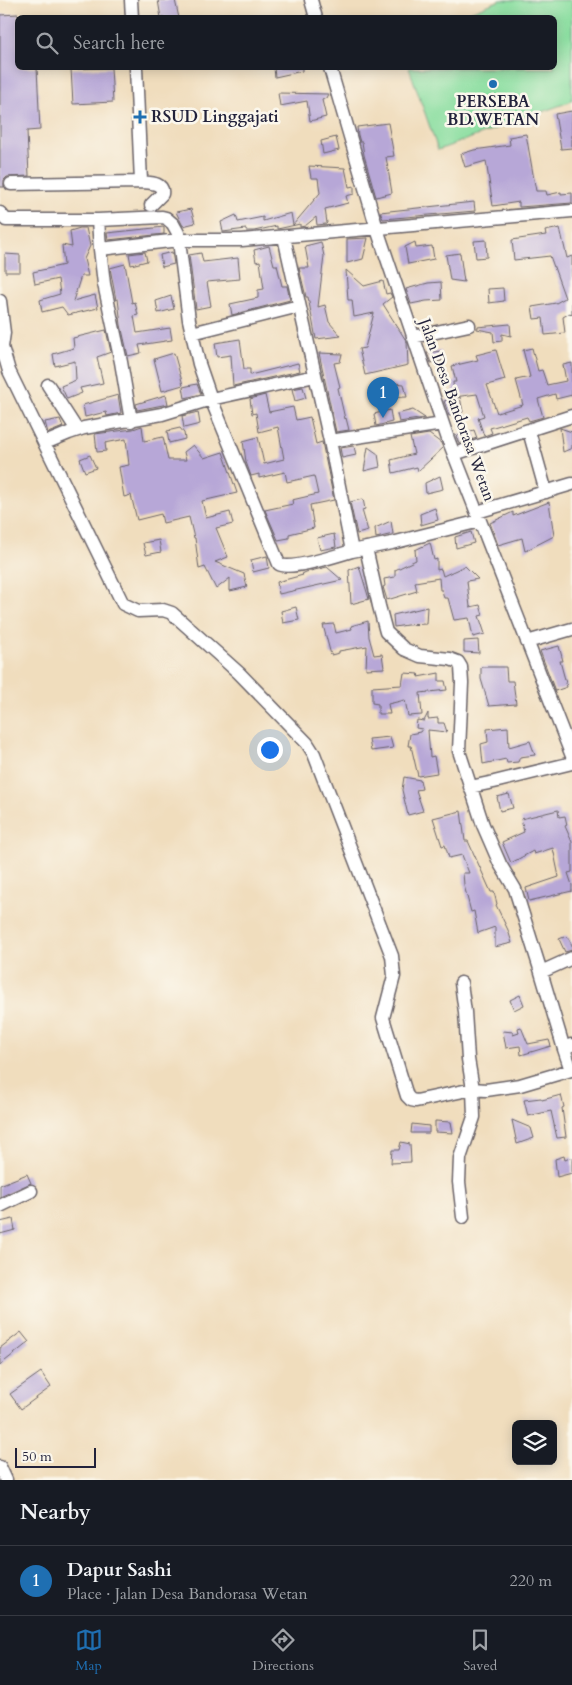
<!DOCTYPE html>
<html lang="en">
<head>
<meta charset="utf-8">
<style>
  body { margin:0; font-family:Cardo,serif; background:#20242c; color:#f1f3f6 }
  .controls { position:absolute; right:15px; bottom:15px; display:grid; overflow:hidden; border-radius:8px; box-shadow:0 2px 12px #0003 }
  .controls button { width:45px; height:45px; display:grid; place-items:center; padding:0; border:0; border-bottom:1px solid #363941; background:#171b24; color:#f1f3f6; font:25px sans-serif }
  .scale { position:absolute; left:15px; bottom:12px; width:81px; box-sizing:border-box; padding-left:5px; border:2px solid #22223b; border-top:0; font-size:14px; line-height:18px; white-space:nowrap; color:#22223b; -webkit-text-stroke:4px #fbf7ec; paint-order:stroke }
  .you { position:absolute; left:269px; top:749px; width:18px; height:18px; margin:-12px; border:4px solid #fff; border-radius:50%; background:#1a73e8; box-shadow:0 0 0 8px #1a73e833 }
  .badge { display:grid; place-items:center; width:32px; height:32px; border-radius:50%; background:#1f6fb2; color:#fff; font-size:16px; font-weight:700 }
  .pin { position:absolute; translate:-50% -41px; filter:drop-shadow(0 1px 2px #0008) }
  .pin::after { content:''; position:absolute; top:26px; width:18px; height:15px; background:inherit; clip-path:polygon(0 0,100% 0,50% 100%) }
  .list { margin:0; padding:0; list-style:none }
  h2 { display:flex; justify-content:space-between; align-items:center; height:65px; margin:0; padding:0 20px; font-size:21px }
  h2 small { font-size:16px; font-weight:400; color:#9ea1a6 }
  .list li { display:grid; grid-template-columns:32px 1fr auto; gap:15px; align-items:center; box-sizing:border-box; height:70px; padding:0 20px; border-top:1px solid #363941 }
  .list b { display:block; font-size:19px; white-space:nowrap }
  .list p { margin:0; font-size:16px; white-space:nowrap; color:#9ea1a6 }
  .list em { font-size:16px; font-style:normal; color:#9ea1a6 }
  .icon { flex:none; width:28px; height:28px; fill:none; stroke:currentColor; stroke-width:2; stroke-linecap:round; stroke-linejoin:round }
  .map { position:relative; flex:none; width:572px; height:1480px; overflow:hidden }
  .search { position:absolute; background:#171b24; box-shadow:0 2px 12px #0003; left:15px; right:15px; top:15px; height:55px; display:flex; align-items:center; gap:12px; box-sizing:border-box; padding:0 18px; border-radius:8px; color:#9ea1a6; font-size:19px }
  .sheet { height:135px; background:#171b24 }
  nav { display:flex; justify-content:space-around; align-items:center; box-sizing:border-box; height:70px; border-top:1px solid #363941; background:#171b24; font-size:14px; color:#9ea1a6 }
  nav a { display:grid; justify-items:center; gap:2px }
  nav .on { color:#1f6fb2 }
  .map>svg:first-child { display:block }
</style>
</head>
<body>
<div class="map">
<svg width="572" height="1480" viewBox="0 0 572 1480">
  <rect width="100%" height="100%" fill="#fbf7ec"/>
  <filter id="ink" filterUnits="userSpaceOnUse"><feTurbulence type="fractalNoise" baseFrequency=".02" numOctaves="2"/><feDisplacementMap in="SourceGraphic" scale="10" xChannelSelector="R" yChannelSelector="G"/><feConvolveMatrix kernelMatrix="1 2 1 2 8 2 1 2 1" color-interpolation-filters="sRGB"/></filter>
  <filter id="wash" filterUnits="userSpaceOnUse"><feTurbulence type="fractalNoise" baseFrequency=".0096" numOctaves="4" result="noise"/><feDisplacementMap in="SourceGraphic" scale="20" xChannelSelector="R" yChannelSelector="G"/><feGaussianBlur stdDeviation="1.12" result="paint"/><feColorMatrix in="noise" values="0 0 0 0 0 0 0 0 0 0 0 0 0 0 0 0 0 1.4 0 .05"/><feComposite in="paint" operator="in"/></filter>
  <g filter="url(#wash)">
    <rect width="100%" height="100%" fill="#f0ddbd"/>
    <path fill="#8bdea0" stroke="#56806e" d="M 501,0 L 572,0 L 572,101 L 438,150 L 409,68 L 554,68 L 554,18 L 457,17 Z"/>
    <g id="blocks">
      <path fill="#b7a7d7" d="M 158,0 L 175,0 L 179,18 L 161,18 Z
        M 18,14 L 18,68 L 37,68 L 40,130 L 27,131 L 29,176 L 7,177 L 4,180 L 4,187 L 0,187 L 0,15 Z
        M 111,68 L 113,102 L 73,104 L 71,69 Z
        M 274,68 L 302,68 L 302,71 L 275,77 Z
        M 278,93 L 328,94 L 326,98 L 322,100 L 326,117 L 310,121 L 307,101 L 280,106 Z
        M 572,111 L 572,148 L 561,149 L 555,114 Z
        M 388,123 L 394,156 L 386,157 L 392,193 L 376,197 L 364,155 L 362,142 L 360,142 L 358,135 L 357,127 Z
        M 526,134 L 536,191 L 546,191 L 547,195 L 561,192 L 561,194 L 572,193 L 572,203 L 519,207 L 519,202 L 493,206 L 486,161 L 465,167 L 461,154 L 474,150 L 510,145 L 509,137 Z
        M 336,137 L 339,150 L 323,154 L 321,141 Z
        M 309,166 L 345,168 L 349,187 L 354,186 L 354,194 L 346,196 L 348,203 L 325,209 L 327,223 L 326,224 L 317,225 L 316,217 L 305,226 L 300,227 L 300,224 L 282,228 L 277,229 L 277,226 L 254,231 L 246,231 L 246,229 L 223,232 L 221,222 L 236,215 L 238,222 L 263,217 L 263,221 L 291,213 L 293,225 L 320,193 L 318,178 L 311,178 Z
        M 474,202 L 475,211 L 383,219 L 380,212 Z
        M 191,209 L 195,223 L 183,226 L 176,212 Z
        M 164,227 L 164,234 L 108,240 L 107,233 Z
        M 80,228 L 86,228 L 90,246 L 84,259 L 88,276 L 81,276 L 73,301 L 95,295 L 98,308 L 68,315 L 62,307 L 42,312 L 40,300 L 60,294 L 58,279 L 35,284 L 33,272 L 64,265 L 62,245 L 72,247 L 70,231 Z
        M 560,228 L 567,258 L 572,256 L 572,315 L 570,313 L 563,317 L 565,333 L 545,335 L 543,318 L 534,319 L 532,307 L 556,303 L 565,298 L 550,256 L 514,260 L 512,240 L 546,235 L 545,231 Z
        M 368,238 L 363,259 L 347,263 L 347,239 Z
        M 486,240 L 487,257 L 476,258 L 474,241 Z
        M 321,242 L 324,256 L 318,307 L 325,305 L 329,322 L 341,336 L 316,339 L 308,297 L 306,297 L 299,268 L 309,268 L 305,246 Z
        M 415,242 L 416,248 L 432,246 L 434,259 L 408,264 L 405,247 Z
        M 269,246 L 274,265 L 277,265 L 282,286 L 287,286 L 290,300 L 232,315 L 230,304 L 258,298 L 258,290 L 264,289 L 260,261 L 256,262 L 254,250 Z
        M 145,252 L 147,261 L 131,265 L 129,254 Z
        M 172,252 L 174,264 L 162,267 L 160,255 Z
        M 201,253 L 203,262 L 238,258 L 240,279 L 207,282 L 211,306 L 196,309 L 189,255 Z
        M 460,253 L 464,282 L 450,280 L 446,255 Z
        M 5,254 L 20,255 L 20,272 L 5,272 Z
        M 125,264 L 132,303 L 135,302 L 138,315 L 134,316 L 137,333 L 170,328 L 172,340 L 139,345 L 141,353 L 128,356 L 121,325 L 118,299 L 116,300 L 110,268 Z
        M 346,270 L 364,286 L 383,281 L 386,294 L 390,293 L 392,297 L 383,304 L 407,342 L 408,365 L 365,375 L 359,349 L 365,348 L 374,313 L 354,317 L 352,300 L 348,300 Z
        M 441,282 L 442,300 L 426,301 L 411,304 L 406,289 L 428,283 Z
        M 503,288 L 504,301 L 489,303 L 488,289 Z
        M 171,296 L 174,309 L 158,313 L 156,301 Z
        M 510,324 L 511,336 L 502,334 L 502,341 L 494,342 L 493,332 L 477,329 L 477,327 Z
        M 106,330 L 111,352 L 97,357 L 103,383 L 80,388 L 82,393 L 67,399 L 61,386 L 76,380 L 75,361 L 55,366 L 53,354 L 74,348 L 73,338 Z
        M 240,339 L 244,369 L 250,369 L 250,375 L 298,363 L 300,371 L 233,386 L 231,355 L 217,357 L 215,343 Z
        M 532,348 L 538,371 L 542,370 L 547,385 L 566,381 L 563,365 L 572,363 L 572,395 L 556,399 L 555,394 L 538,399 L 543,417 L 529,421 L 527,417 L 490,428 L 492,433 L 484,436 L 478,418 L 484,416 L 477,394 L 454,397 L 453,382 L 456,382 L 452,366 L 478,360 L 476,355 L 496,350 L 505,380 L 487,385 L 497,413 L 523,405 L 516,380 L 530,377 L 523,350 Z
        M 441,351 L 442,361 L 431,363 L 427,353 Z
        M 174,353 L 183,385 L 162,391 L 154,359 Z
        M 319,353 L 342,354 L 340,362 L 334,363 L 340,387 L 338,388 L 345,419 L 346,418 L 349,430 L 336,432 Z
        M 375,381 L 404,384 L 407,397 L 379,398 Z
        M 197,384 L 201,394 L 185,398 L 183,387 Z
        M 303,387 L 306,398 L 295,401 L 292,389 Z
        M 118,395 L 121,413 L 107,416 L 106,412 L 85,417 L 83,405 Z
        M 166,395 L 168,404 L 137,410 L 136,404 Z
        M 265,395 L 269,412 L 293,407 L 296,420 L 310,417 L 316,444 L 322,442 L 334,500 L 310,505 L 314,528 L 289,534 L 289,538 L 278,540 L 265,510 L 293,504 L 292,500 L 318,494 L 314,476 L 287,482 L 285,472 L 259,478 L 259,474 L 251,476 L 246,462 L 243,441 L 258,437 L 264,464 L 284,459 L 278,427 L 259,432 L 256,413 L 252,414 L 250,399 Z
        M 460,397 L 463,412 L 449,416 L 444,401 Z
        M 390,410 L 392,422 L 376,426 L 374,414 Z
        M 413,410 L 425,418 L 399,422 L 397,414 Z
        M 198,412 L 200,424 L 184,428 L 182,416 Z
        M 60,419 L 63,427 L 48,433 L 45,422 Z
        M 142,426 L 144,441 L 163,437 L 168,460 L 186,460 L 184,452 L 193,445 L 204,458 L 223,452 L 237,493 L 202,501 L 206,518 L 230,512 L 233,524 L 216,528 L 228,557 L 215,562 L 244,574 L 247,587 L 230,591 L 230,578 L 216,589 L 205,567 L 199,569 L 195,538 L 194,538 L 189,517 L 163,523 L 161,514 L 137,520 L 131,495 L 124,497 L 119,467 L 129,465 L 126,439 L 105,443 L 106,451 L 97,452 L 95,434 L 133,429 Z
        M 180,428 L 184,433 L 185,439 L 169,443 L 167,431 Z
        M 560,428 L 572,432 L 572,448 L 563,452 Z
        M 474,430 L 477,438 L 459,444 L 456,436 Z
        M 429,434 L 441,443 L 443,448 L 418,471 L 417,467 L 393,473 L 391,460 L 414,454 L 410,437 Z
        M 354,446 L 356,455 L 342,458 L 340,448 Z
        M 368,447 L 378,454 L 380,467 L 364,471 Z
        M 90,455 L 96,468 L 85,472 L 80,459 Z
        M 440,476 L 443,489 L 426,493 L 425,483 Z
        M 363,499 L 365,509 L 362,510 L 368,531 L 357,534 L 350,502 Z
        M 549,502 L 554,536 L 525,551 L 522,538 L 498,545 L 490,523 L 513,512 L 513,516 Z
        M 435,508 L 438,520 L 421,525 L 420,514 Z
        M 391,521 L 393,534 L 376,538 L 375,528 Z
        M 471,532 L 474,543 L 456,548 L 455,537 Z
        M 334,534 L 336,547 L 320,550 L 317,538 Z
        M 159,540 L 161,552 L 146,555 L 143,543 Z
        M 430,543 L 434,560 L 437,559 L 437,570 L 441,569 L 443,576 L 465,566 L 478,579 L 467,581 L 470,607 L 480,605 L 483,615 L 479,616 L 485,634 L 473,637 L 469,618 L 454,620 L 448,598 L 444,598 L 442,590 L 440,590 L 439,578 L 415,582 L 417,591 L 387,600 L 383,587 L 385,586 L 384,579 L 395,577 L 395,570 L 416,560 L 415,550 Z
        M 267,556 L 269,568 L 253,572 L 251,560 Z
        M 359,566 L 369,599 L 351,604 L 349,570 Z
        M 327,567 L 342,580 L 279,594 L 277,582 L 303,575 L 302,574 L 306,572 Z
        M 296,607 L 299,620 L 283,623 L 281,611 Z
        M 427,607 L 426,624 L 407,625 L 394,627 L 393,615 Z
        M 368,621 L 369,637 L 374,655 L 382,654 L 384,668 L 366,669 L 367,646 L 339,651 L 339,653 L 331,655 L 323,625 L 334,624 L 336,633 L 352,629 L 351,626 Z
        M 478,640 L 479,653 L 464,652 L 464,641 Z
        M 559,646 L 563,661 L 560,661 L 567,687 L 555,691 L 540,651 Z
        M 481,667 L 506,667 L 507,681 L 513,681 L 516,704 L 489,706 L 481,679 Z
        M 404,673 L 419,674 L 418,677 L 439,673 L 439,681 L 445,681 L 447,690 L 420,693 L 422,715 L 408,716 L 405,700 L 388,704 L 390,714 L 378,714 L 378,704 L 372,703 L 372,687 L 402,685 Z
        M 428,713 L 428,719 L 438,718 L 438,723 L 444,723 L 447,732 L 428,730 L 430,757 L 434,756 L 437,773 L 418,776 L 411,746 L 408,746 L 410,734 L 420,732 L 422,729 L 416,728 L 417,720 L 424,721 Z
        M 508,727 L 509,747 L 530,741 L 535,755 L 520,757 L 518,762 L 507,763 L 506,759 L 483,764 L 481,744 L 488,742 L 487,729 Z
        M 390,737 L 393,748 L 371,751 L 369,739 Z
        M 404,777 L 420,780 L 422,789 L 416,790 L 423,811 L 408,815 L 402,790 Z
        M 509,794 L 513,808 L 500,811 L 497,797 Z
        M 558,810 L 559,817 L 565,816 L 567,825 L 565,826 L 572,842 L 572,872 L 568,873 L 572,885 L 572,891 L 529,901 L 526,888 L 559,877 L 553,848 L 534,854 L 533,851 L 511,863 L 502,842 L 524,832 L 521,819 Z
        M 461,811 L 465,841 L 468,841 L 491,892 L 494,892 L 497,904 L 496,905 L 508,930 L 512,943 L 495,947 L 495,927 L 478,933 L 474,911 L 471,912 L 464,885 L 463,873 L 469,873 L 462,855 L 449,858 L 445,845 L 442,846 L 433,818 Z
        M 567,936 L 572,945 L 572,950 L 565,952 L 559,939 Z
        M 520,995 L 524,1005 L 514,1010 L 510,1000 Z
        M 521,1027 L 528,1044 L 549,1040 L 551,1046 L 521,1055 L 520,1046 L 506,1048 L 503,1031 L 513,1032 L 513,1035 L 519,1033 L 518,1028 Z
        M 561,1095 L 564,1107 L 562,1108 L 566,1137 L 557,1138 L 551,1111 L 528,1116 L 524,1100 L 541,1098 L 542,1100 Z
        M 512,1120 L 531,1128 L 534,1138 L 517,1144 Z
        M 435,1121 L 451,1122 L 453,1133 L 435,1132 Z
        M 412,1124 L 429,1126 L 429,1133 L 411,1133 Z
        M 401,1142 L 410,1144 L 411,1162 L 391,1163 L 392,1150 L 399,1150 Z
        M 564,1156 L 565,1160 L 572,1157 L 572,1173 L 557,1177 L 555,1159 Z
        M 27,1174 L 31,1183 L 0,1197 L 0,1185 Z
        M 13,1219 L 15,1230 L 0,1234 L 0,1222 Z
        M 21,1332 L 29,1342 L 0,1365 L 0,1348 Z
        M 41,1372 L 51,1387 L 21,1409 L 10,1394 Z"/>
    </g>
  </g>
  <g filter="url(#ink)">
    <use href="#blocks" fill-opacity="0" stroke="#6a6368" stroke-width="1"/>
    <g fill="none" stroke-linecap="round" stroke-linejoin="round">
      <defs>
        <path id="minor" d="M 131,0 L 132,18
          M 311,0 L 316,18
          M 330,68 L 377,229 L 448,439 L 572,756
          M 141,182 C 149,183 164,182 162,194 L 151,205
          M 11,184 L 141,182 L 136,68
          M 0,213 L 6,220 L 98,220 L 162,217 L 166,218 L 173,224 L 178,233 L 189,320 L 199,364 L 211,399 L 279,564 C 290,571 338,555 352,551
          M 98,220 L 100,249
          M 284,237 L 330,441 L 443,424
          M 0,301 L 4,333 L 2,347 L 9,371 L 123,604 L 138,611 L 163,610 L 172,613 L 239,673 L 307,743 L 314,754 L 392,956 L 394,976 L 383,1018 L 407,1096 L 411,1100 L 416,1101 L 473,1089 L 486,1090 L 520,1085 L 571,1070 L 564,1049
          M 192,333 L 299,306
          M 413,337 L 469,325
          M 48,385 L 77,430
          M 131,421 L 121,362 L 104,284 L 100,249 L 179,240 L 242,240 L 572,211
          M 529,431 L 546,492
          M 330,441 L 352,551 L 392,543 L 480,521
          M 45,443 L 69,433 L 84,428 L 162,414 L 211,399 L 315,376
          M 454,454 L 572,416
          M 477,512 L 572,484
          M 366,548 L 379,606 L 386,632 L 404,649 L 420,656 L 450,659 L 458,662 L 461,667 L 462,683 L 459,751 L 483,825 L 500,864 L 515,889 L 541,972 L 572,958
          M 527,642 L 572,629
          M 470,787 L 494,782 L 572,763
          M 541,972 L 564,1049 L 571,1045
          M 461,983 L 465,1012 L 468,1059 L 473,1089 L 474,1117 L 460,1158 L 459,1182 L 463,1217
          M 0,1206 L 31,1191
          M 0,1467 L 6,1480"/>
      </defs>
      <use href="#minor" stroke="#6a6368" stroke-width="15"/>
      <use href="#minor" stroke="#fff" stroke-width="12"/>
    </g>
  </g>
  <g fill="#1f6fb2" stroke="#fbf7ec" stroke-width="2">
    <circle cx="493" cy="84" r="5"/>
    <path d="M137.5 109.5h5v5h5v5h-5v5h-5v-5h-5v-5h5z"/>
  </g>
  <g text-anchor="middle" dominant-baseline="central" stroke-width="5" stroke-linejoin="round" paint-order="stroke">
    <g font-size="16" font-weight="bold" fill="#22223b" stroke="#fbf7ec">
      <text x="493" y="102">PERSEBA<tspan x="493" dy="18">BD.WETAN</tspan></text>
      <text x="151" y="117" text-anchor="start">RSUD Linggajati</text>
    </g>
    <g font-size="16" fill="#22223b" stroke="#fbf7ec">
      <text transform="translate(457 410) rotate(70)">Jalan Desa Bandorasa Wetan</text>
    </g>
  </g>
</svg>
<div class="controls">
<button><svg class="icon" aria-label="layers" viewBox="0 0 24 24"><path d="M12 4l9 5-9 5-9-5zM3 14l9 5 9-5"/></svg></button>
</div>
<div class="scale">50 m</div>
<div class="you"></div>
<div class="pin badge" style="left:383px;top:418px">1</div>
<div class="search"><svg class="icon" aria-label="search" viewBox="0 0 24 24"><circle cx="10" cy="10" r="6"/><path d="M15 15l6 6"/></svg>Search here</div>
</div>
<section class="sheet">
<h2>Nearby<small></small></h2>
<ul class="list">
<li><span class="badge">1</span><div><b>Dapur Sashi</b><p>Place · Jalan Desa Bandorasa Wetan</p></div><em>220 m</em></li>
</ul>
</section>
<nav>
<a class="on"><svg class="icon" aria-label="map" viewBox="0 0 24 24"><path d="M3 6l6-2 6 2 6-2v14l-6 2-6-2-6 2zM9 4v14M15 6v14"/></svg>Map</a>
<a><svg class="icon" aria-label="directions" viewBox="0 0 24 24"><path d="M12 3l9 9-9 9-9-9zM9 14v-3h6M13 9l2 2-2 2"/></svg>Directions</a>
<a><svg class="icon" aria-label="saved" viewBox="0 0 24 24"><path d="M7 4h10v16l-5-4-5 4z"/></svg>Saved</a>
</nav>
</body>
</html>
